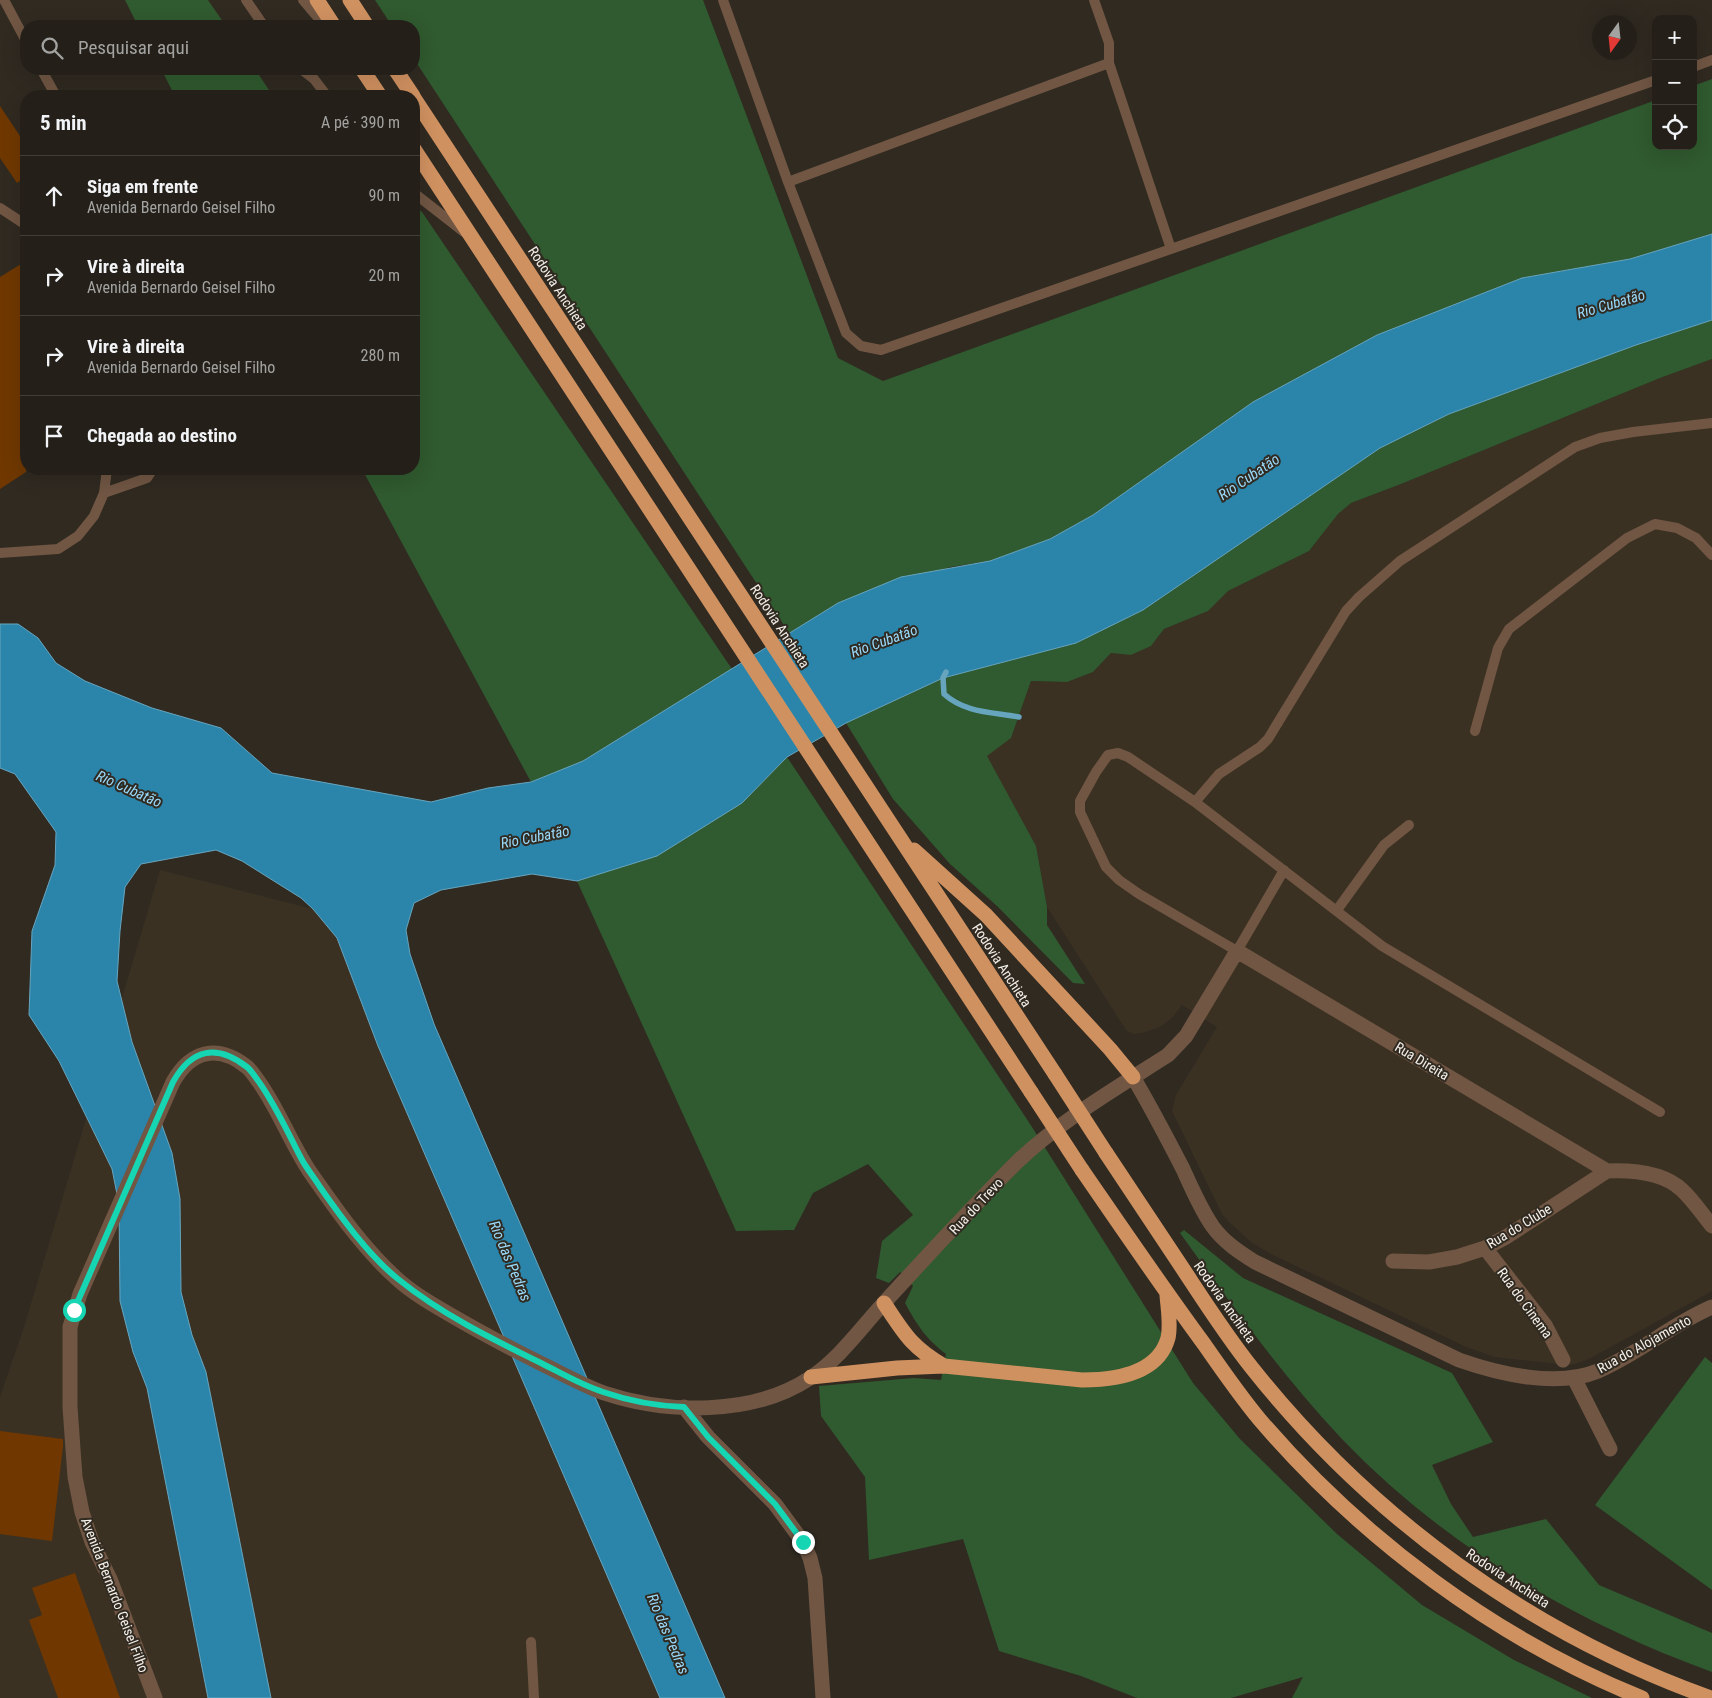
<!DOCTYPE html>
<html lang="pt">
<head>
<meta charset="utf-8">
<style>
  body { margin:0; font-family:"Roboto Condensed",sans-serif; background:#302d26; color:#f1f3f6 }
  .controls { position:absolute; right:15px; top:15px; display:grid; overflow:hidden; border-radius:10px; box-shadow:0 5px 20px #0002 }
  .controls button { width:45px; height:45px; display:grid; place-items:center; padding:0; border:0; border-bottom:1px solid #413e38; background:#242019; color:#f1f3f6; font:25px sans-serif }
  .compass { position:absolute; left:1592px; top:15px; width:45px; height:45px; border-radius:50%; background:#242019; box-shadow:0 5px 20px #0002; rotate:195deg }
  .stop { position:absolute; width:15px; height:15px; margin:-11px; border:4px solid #16d5b3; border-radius:50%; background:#fff }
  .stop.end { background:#16d5b3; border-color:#fff; box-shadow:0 1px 5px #0008 }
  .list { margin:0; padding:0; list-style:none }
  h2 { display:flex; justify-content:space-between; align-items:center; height:65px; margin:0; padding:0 20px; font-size:21px }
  h2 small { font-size:16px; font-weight:400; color:#a3a3a2 }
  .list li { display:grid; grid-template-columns:32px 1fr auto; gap:15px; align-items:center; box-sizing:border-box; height:80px; padding:0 20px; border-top:1px solid #413e38 }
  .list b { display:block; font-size:19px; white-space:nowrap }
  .list p { margin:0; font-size:16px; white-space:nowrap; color:#a3a3a2 }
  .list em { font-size:16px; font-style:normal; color:#a3a3a2 }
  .icon { flex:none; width:28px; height:28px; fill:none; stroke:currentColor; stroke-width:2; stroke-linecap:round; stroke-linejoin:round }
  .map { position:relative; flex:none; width:1712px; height:1698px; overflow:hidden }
  .search { position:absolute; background:#242019; box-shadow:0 5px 20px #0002; left:20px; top:20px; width:400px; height:55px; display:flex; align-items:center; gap:12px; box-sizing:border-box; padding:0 18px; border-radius:20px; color:#a3a3a2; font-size:19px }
  .panel { position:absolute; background:#242019; box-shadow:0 5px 20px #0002; left:20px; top:90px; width:400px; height:385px; border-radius:20px }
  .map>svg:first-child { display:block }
</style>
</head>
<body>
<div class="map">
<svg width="1712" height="1698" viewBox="0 0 1712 1698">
  <rect width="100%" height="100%" fill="#302a21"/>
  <path fill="#3b3123" d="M 1712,359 L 1712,1291 L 1589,1359 L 1575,1364 L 1567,1365 L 1495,1357 L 1466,1347 L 1271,1254 L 1252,1243 L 1228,1221 L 1222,1214 L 1172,1111 L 1176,1095 L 1217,1027 L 1182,1005 L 1172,1018 L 1160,1027 L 1142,1033 L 1133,1034 L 1126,1030 L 1047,907 L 1036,846 L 986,756 L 1011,738 L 1031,681 L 1067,682 L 1093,672 L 1111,653 L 1131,655 L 1151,646 L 1164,629 L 1208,611 L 1228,591 L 1309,551 L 1338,514 L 1351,503 L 1401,484 L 1660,378 Z
    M 160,870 L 313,909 L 337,938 L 378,1046 L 660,1698 L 0,1698 L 0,1397 L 25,1324 Z"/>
  <path fill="#305a2f" d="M 125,0 L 208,0 L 226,26 L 138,26 Z
    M 375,0 L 703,0 L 838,358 L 883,381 L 1656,100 L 1656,146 L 1693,146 L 1693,86 L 1712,79 L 1712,234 L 1630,259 L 1522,278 L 1377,335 L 1253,402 L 1093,515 L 1050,539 L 990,561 L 950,567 L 838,603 L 789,633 L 414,59 L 414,26 L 392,26 Z
    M 161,69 L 255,69 L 273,96 L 175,96 Z
    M 414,207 L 422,212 L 732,669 L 583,761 L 531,782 L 362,469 L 414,469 Z
    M 1712,320 L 1712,359 L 1660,378 L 1401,484 L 1351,503 L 1338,514 L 1309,551 L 1228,591 L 1208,611 L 1164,629 L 1151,646 L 1131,655 L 1111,653 L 1093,672 L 1067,682 L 1031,681 L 1011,738 L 987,756 L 1036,846 L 1047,907 L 1047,925 L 1085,984 L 1073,983 L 997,906 L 950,864 L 893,799 L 846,723 L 943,678 L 1076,643 L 1143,610 L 1380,448 L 1449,414 L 1636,345 Z
    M 787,757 L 1032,1127 L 1193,1383 L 1240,1439 L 1337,1534 L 1422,1605 L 1514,1660 L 1592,1698 L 1292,1698 L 1303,1677 L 1231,1698 L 1137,1698 L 1081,1676 L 999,1651 L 963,1539 L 869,1560 L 865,1477 L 821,1416 L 819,1386 L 914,1378 L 941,1380 L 946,1354 C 926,1339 917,1325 905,1303 L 913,1286 L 900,1272 L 889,1283 L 876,1278 L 882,1241 L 913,1215 L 868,1164 L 813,1193 L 794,1230 L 736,1231 L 577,881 L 657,855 L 742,803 Z
    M 1184,1230 L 1243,1278 L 1452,1373 L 1493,1442 L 1432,1465 L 1451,1504 L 1473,1537 L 1546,1519 L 1599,1585 L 1712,1633 L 1712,1672 C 1574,1622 1443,1545 1341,1438 C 1281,1374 1231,1304 1180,1233 Z
    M 1705,1357 L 1712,1363 L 1712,1590 L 1595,1505 Z"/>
  <path fill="#2b85ab" stroke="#67a5be" d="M 1712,234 L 1712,320 L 1636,345 L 1449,414 L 1380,448 L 1143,610 L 1076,643 L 943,678 L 846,723 L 787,757 L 742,803 L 657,856 L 577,881 L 532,874 L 441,890 L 414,903 L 406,930 L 410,954 L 434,1024 L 725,1698 L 660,1698 L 378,1046 L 337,938 L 313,909 L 301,898 L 242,861 L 216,850 L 141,864 L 125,887 L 120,931 L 117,981 L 132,1042 L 172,1153 L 180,1199 L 181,1292 L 192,1335 L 206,1372 L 271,1698 L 208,1698 L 147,1388 L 133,1352 L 120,1301 L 119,1204 L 112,1169 L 59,1061 L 29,1015 L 32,931 L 55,865 L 56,832 L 15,774 L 0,768 L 0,624 L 18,624 L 38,638 L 56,663 L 85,681 L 152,708 L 221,728 L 272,773 L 431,802 L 488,788 L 531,782 L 583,761 L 838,603 L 901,577 L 990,561 L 1050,539 L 1093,515 L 1253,402 L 1377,335 L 1522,278 L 1630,259 Z"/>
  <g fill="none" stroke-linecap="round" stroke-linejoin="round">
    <path stroke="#67a5be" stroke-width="5.5" d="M 946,672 L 943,678 L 944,694 C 965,713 992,712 1019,717"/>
  </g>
  <path fill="#703800" d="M 0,106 L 26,145 L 26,177 L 17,183 L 0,158 Z
    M 26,261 L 26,472 L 0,489 L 0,277 Z
    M 0,1431 L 63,1439 L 63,1446 L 52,1541 L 0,1534 Z
    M 75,1573 L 120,1698 L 58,1698 L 29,1620 L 42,1615 L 32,1588 Z"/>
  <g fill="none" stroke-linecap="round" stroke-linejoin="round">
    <path stroke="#705643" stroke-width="10" d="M 4,0 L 26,41
      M 246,0 L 264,26
      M 303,0 L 325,26
      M 723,0 L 788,182 L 846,333 L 861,346 L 881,350 L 1656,80
      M 1094,0 L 1109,43 L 1109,63 L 1171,249
      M 1693,67 L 1712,60
      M 41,69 L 56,96
      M 301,69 L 314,79 L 327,96
      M 788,182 L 1109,63
      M 414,193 L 464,232
      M 0,208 L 26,225
      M 104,493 L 147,478 L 153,469
      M 0,553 L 58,549 L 78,536 L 94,516 L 104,493 L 107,469
      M 1475,731 L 1498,648 L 1509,629 L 1627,538 L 1655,524 L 1677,528 L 1696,538 L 1712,555
      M 1195,802 L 1219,774 L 1260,747 L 1268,739 L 1346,611 L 1359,597 L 1400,561 L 1575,447 L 1600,438 L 1633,432 L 1712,423
      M 1284,870 L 1237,951 L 1139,894 L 1119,880 L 1106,867 L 1080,812 L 1080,801 L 1096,772 L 1108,755 L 1118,753 L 1128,757 L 1195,802 L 1382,946 L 1660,1112
      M 1337,910 L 1384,845 L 1409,825
      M 531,1642 L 534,1698"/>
    <path stroke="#705643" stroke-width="15" d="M 1133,1077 C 1151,1107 1167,1138 1183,1169 C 1192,1189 1201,1210 1213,1227 C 1224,1242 1239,1252 1255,1262 L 1459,1360 C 1499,1374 1557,1388 1598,1371 C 1638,1354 1672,1324 1712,1307
      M 1607,1171 C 1632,1170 1663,1172 1682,1190 C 1693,1200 1702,1214 1712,1226
      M 1485,1248 L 1545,1325 L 1563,1360
      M 1393,1261 L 1429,1262 L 1457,1257 L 1485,1248 L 1506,1237 L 1607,1171
      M 1574,1378 L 1610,1449
      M 684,1407 L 708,1437 L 775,1504 L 803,1542 L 810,1558 L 815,1578 L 823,1698
      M 155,1698 L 110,1579 L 92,1542 L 82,1512 L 75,1477 L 70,1407 L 70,1327 L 80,1294 L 173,1082 C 191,1050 218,1044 247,1067 C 252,1071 255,1077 259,1082 C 279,1110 291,1144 310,1172 C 336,1209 362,1247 395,1277 C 411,1292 430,1303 449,1314 C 478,1331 508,1347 540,1363 C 561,1373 582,1385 604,1393 C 667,1414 753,1416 810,1378 C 839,1359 860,1329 883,1304 C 926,1257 970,1209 1016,1163 C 1058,1122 1118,1087 1168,1055 L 1186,1036 L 1237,951 L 1607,1171"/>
    <path stroke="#d09160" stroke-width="15" d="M 317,0 L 334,26
      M 350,0 L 367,26
      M 362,69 L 380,96
      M 395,69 L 413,96
      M 414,98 L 1055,1074
      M 414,149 L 1031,1092
      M 914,850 L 986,915 L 1110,1049 L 1133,1077
      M 1106,1153 C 1133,1194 1160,1235 1187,1275 C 1208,1307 1228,1338 1252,1368 C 1371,1518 1531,1634 1711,1698
      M 1082,1170 C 1122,1228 1162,1287 1204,1344 C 1222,1370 1240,1396 1260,1420 C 1362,1539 1496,1639 1642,1698
      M 884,1303 C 904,1333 911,1347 944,1366
      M 811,1377 L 897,1368 L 944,1366 L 1082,1380 C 1114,1380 1158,1374 1168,1338 C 1171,1325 1168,1309 1167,1295"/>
    <path stroke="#d09160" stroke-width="15" d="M 1055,1074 L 1106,1153
      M 1031,1092 L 1082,1170"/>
  </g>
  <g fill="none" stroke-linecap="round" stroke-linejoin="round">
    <path stroke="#16d5b3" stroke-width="6" d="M 74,1310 L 173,1082 C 192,1048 217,1044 247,1067 C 252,1071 255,1077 259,1082 C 276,1106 288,1133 301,1158 C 306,1168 314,1177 320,1187 C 341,1217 369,1256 398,1279 C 441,1314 492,1339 541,1363 C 561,1373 581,1385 603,1392 C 629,1401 657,1406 684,1407 L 708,1437 L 775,1504 L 803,1542"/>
  </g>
  <g text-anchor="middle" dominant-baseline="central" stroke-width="4" stroke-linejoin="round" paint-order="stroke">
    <g font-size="14" fill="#f3efe9" stroke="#302a21">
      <text transform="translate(558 288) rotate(57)">Rodovia Anchieta</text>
      <text transform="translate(780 626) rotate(57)">Rodovia Anchieta</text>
      <text transform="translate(1002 965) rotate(57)">Rodovia Anchieta</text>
      <text transform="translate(1422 1061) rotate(31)">Rua Direita</text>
      <text transform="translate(976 1206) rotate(-47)">Rua do Trevo</text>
      <text transform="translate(1519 1226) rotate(-31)">Rua do Clube</text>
      <text transform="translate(1225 1302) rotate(55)">Rodovia Anchieta</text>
      <text transform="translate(1525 1303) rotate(54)">Rua do Cinema</text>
      <text transform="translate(1644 1344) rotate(-29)">Rua do Alojamento</text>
      <text transform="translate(1508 1578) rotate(33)">Rodovia Anchieta</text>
      <text transform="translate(115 1595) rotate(69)">Avenida Bernardo Geisel Filho</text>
    </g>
    <g font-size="15" font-style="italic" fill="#99d9f9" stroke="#302a21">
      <text transform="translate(1611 304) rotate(-16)">Rio Cubatão</text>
      <text transform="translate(1249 477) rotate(-34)">Rio Cubatão</text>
      <text transform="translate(884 641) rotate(-20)">Rio Cubatão</text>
      <text transform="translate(129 789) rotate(24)">Rio Cubatão</text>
      <text transform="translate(535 837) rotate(-11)">Rio Cubatão</text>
      <text transform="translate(510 1261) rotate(67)">Rio das Pedras</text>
      <text transform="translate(668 1634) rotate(67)">Rio das Pedras</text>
    </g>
  </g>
</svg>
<div class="controls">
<button>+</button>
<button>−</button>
<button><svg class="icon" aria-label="locate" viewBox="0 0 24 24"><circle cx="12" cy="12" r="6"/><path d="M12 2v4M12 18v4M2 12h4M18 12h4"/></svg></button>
</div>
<svg class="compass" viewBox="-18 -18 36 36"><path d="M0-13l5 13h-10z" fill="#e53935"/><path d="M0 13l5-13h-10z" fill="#a3a3a2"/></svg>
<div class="stop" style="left:74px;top:1310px"></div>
<div class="stop end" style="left:803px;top:1542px"></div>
<div class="search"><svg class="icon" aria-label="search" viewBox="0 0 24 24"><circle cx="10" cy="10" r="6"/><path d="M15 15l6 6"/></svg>Pesquisar aqui</div>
<section class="panel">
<h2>5 min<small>A pé · 390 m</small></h2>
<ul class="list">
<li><svg class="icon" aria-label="ahead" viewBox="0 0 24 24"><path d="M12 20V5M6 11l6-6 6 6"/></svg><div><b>Siga em frente</b><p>Avenida Bernardo Geisel Filho</p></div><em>90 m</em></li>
<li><svg class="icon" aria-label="right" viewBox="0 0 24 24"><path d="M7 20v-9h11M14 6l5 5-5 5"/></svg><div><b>Vire à direita</b><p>Avenida Bernardo Geisel Filho</p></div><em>20 m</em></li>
<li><svg class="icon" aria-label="right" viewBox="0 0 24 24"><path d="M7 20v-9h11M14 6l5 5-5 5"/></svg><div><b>Vire à direita</b><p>Avenida Bernardo Geisel Filho</p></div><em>280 m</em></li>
<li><svg class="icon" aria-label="arrive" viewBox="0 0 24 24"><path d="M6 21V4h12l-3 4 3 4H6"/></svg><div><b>Chegada ao destino</b></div></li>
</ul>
</section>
</div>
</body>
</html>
